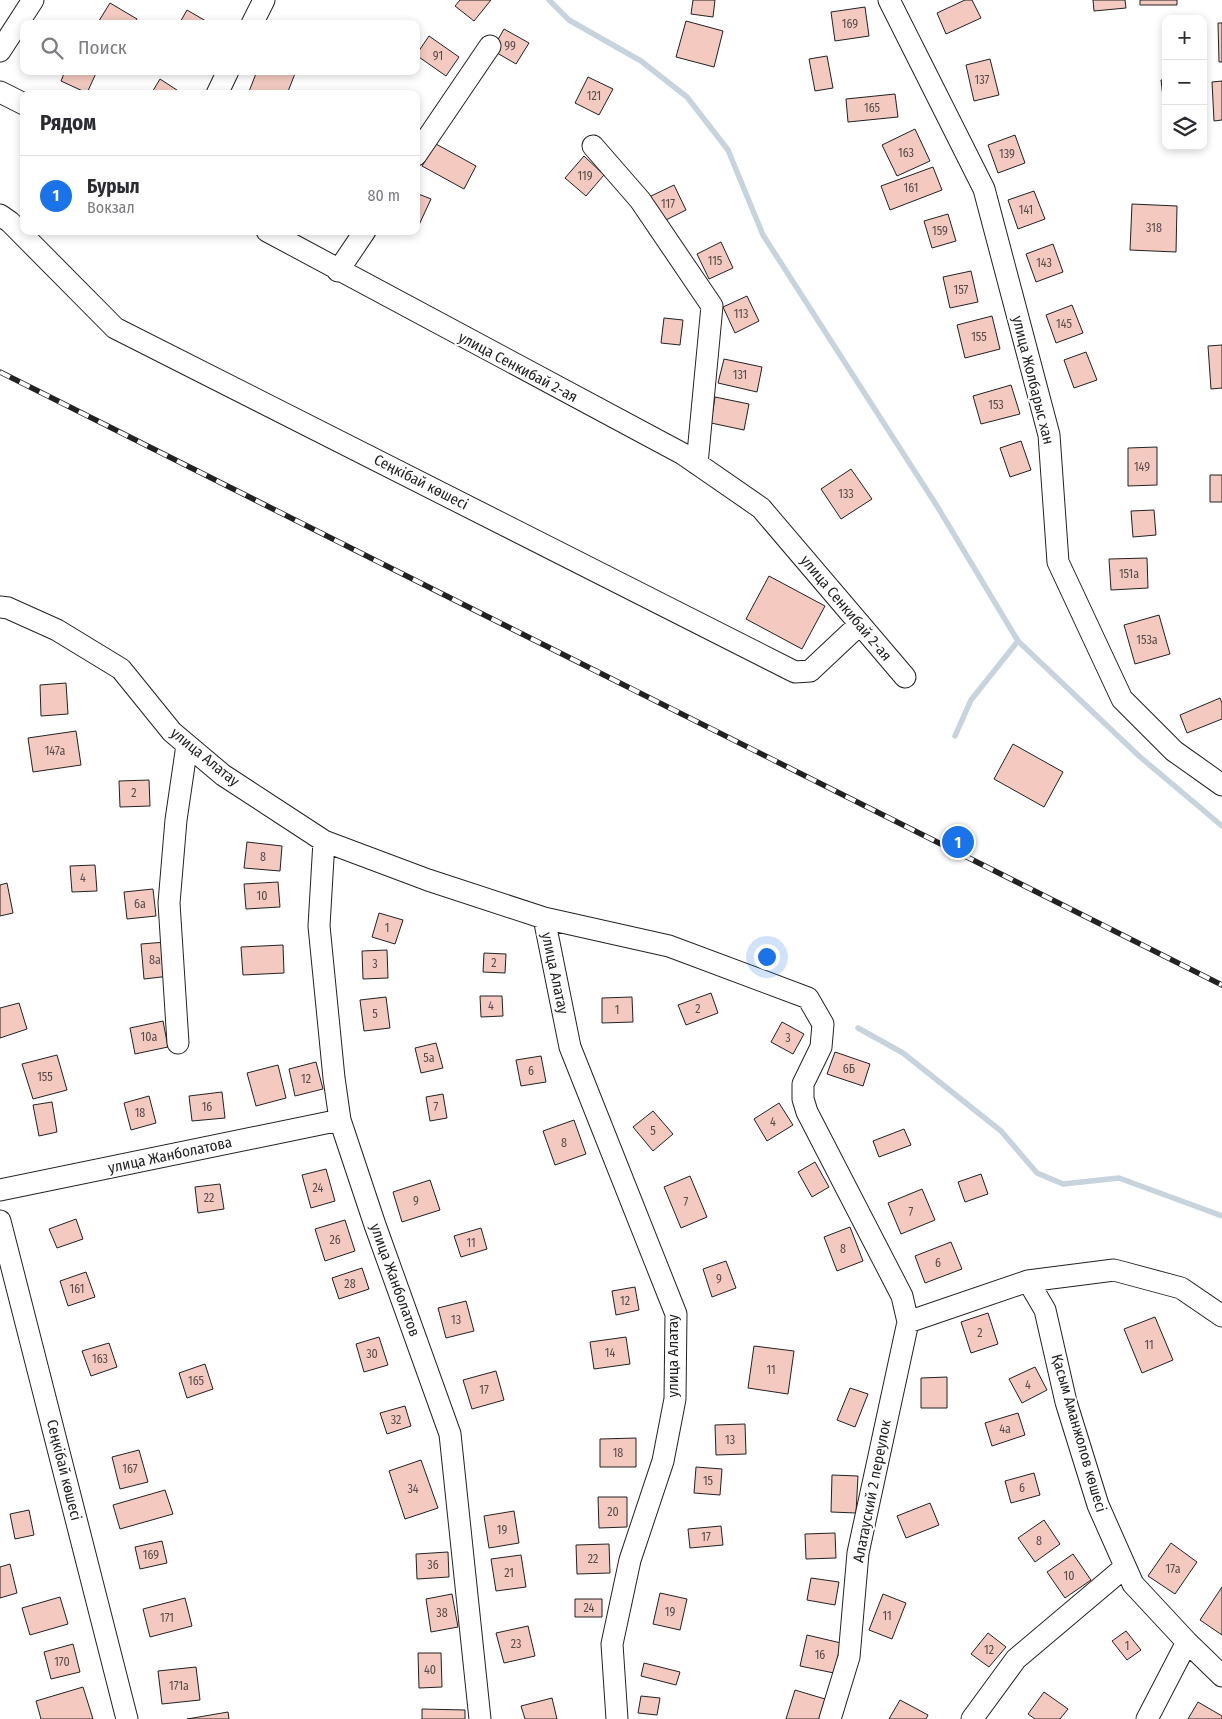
<!DOCTYPE html>
<html lang="ru">
<head>
<meta charset="utf-8">
<style>
  body { margin:0; font-family:"Fira Sans Condensed",sans-serif; background:#f7f7f7; color:#2b2b33 }
  .controls { position:absolute; right:15px; top:15px; display:grid; overflow:hidden; border-radius:10px; box-shadow:0 2px 8px #0003 }
  .controls button { width:45px; height:45px; display:grid; place-items:center; padding:0; border:0; border-bottom:1px solid #e1e1e2; background:#fff; color:#2b2b33; font:25px sans-serif }
  .you { position:absolute; left:766px; top:956px; width:18px; height:18px; margin:-12px; border:4px solid #fff; border-radius:50%; background:#1a73e8; box-shadow:0 0 0 8px #1a73e833 }
  .badge { display:grid; place-items:center; width:32px; height:32px; border-radius:50%; background:#1a73e8; color:#fff; font-size:16px; font-weight:700 }
  .pin { position:absolute; translate:-50% -50%; border:2px solid #fff; box-shadow:0 1px 5px #0006 }
  .list { margin:0; padding:0; list-style:none }
  h2 { display:flex; justify-content:space-between; align-items:center; height:65px; margin:0; padding:0 20px; font-size:21px }
  h2 small { font-size:16px; font-weight:400; color:#7c7c81 }
  .list li { display:grid; grid-template-columns:32px 1fr auto; gap:15px; align-items:center; box-sizing:border-box; height:80px; padding:0 20px; border-top:1px solid #e1e1e2 }
  .list b { display:block; font-size:19px; white-space:nowrap }
  .list p { margin:0; font-size:16px; white-space:nowrap; color:#7c7c81 }
  .list em { font-size:16px; font-style:normal; color:#7c7c81 }
  .icon { flex:none; width:28px; height:28px; fill:none; stroke:currentColor; stroke-width:2; stroke-linecap:round; stroke-linejoin:round }
  .map { position:relative; flex:none; width:1222px; height:1719px; overflow:hidden }
  .search { position:absolute; background:#fff; box-shadow:0 2px 8px #0003; left:20px; top:20px; width:400px; height:55px; display:flex; align-items:center; gap:12px; box-sizing:border-box; padding:0 18px; border-radius:10px; color:#7c7c81; font-size:19px }
  .panel { position:absolute; background:#fff; box-shadow:0 2px 8px #0003; left:20px; top:90px; width:400px; height:145px; border-radius:10px }
  .map>svg:first-child { display:block }
</style>
</head>
<body>
<div class="map">
<svg width="1222" height="1719" viewBox="0 0 1222 1719">
  <rect width="100%" height="100%" fill="#fff"/>
  <g fill="none" stroke-linecap="round" stroke-linejoin="round">
    <path stroke="#c7d3dd" stroke-width="5.5" d="M 549,0 L 569,20 L 641,61 L 687,97 L 728,150 L 763,235 L 937,506 L 1018,641 L 1139,756 L 1222,826
      M 955,736 L 971,700 L 1018,641
      M 858,1028 L 903,1053 L 1001,1131 L 1037,1173 L 1063,1184 L 1119,1178 L 1222,1216"/>
  </g>
  <path fill="#f3c9c0" stroke="#222" d="M 460,0 L 491,0 L 474,21 L 455,6 Z
    M 693,0 L 715,0 L 713,17 L 691,14 Z
    M 965,0 L 972,0 L 981,18 L 946,34 L 937,13 Z
    M 1093,0 L 1125,0 L 1126,8 L 1094,11 Z
    M 1140,0 L 1177,0 L 1177,5 L 1140,5 Z
    M 110,3 L 137,19 L 135,24 L 97,24 Z
    M 865,7 L 869,36 L 835,41 L 831,12 Z
    M 187,10 L 211,24 L 179,24 Z
    M 686,21 L 723,31 L 714,67 L 676,57 Z
    M 1218,23 L 1222,23 L 1222,62 L 1219,62 Z
    M 504,29 L 529,43 L 516,64 L 492,50 Z
    M 429,36 L 459,57 L 446,76 L 416,55 Z
    M 827,56 L 833,88 L 815,91 L 809,59 Z
    M 990,59 L 999,95 L 974,101 L 966,65 Z
    M 65,71 L 97,71 L 87,93 L 61,81 Z
    M 257,71 L 296,71 L 287,94 L 248,94 Z
    M 588,77 L 613,89 L 599,115 L 575,103 Z
    M 160,79 L 183,94 L 151,94 Z
    M 1161,80 L 1166,80 L 1166,114 L 1165,114 Z
    M 1222,81 L 1222,120 L 1214,121 L 1212,82 Z
    M 895,94 L 898,117 L 848,122 L 846,99 Z
    M 915,129 L 930,161 L 897,176 L 882,145 Z
    M 1015,135 L 1025,163 L 998,173 L 988,145 Z
    M 436,144 L 476,166 L 464,189 L 422,166 Z
    M 584,156 L 604,175 L 586,196 L 565,178 Z
    M 933,167 L 942,190 L 890,210 L 881,186 Z
    M 674,185 L 686,210 L 662,222 L 649,197 Z
    M 1034,191 L 1045,219 L 1018,229 L 1008,200 Z
    M 416,193 L 431,199 L 418,227 L 416,226 Z
    M 1132,204 L 1177,206 L 1176,252 L 1130,250 Z
    M 948,214 L 956,241 L 932,248 L 924,221 Z
    M 721,242 L 733,268 L 709,279 L 697,254 Z
    M 1053,244 L 1063,272 L 1036,282 L 1026,254 Z
    M 971,271 L 978,302 L 950,308 L 943,277 Z
    M 747,296 L 759,321 L 735,333 L 723,307 Z
    M 1072,305 L 1083,333 L 1056,343 L 1046,315 Z
    M 992,316 L 1000,349 L 965,358 L 957,325 Z
    M 664,318 L 683,320 L 680,345 L 661,343 Z
    M 1222,345 L 1222,388 L 1211,389 L 1208,346 Z
    M 1086,352 L 1097,380 L 1074,388 L 1064,360 Z
    M 724,359 L 762,367 L 757,392 L 718,383 Z
    M 1011,385 L 1020,414 L 981,424 L 973,396 Z
    M 715,397 L 749,404 L 744,430 L 711,423 Z
    M 1021,441 L 1031,470 L 1010,477 L 1000,448 Z
    M 1157,447 L 1157,485 L 1128,486 L 1128,448 Z
    M 851,469 L 872,499 L 841,519 L 821,489 Z
    M 1210,475 L 1222,475 L 1222,502 L 1210,502 Z
    M 1154,510 L 1156,535 L 1133,537 L 1131,511 Z
    M 1147,558 L 1148,588 L 1111,590 L 1109,559 Z
    M 769,576 L 825,606 L 802,649 L 746,619 Z
    M 1159,615 L 1170,654 L 1135,664 L 1124,625 Z
    M 66,683 L 68,714 L 41,716 L 40,685 Z
    M 1220,698 L 1222,703 L 1222,719 L 1187,733 L 1180,715 Z
    M 76,731 L 81,765 L 33,772 L 28,738 Z
    M 1013,744 L 1063,772 L 1044,807 L 994,779 Z
    M 149,780 L 150,806 L 120,807 L 119,781 Z
    M 247,842 L 282,846 L 280,871 L 244,868 Z
    M 95,865 L 97,891 L 72,892 L 70,866 Z
    M 278,882 L 280,907 L 246,909 L 244,884 Z
    M 7,883 L 13,913 L 0,916 L 0,885 Z
    M 153,889 L 156,916 L 127,919 L 124,892 Z
    M 379,913 L 403,920 L 395,944 L 372,937 Z
    M 166,942 L 170,976 L 144,979 L 141,944 Z
    M 283,945 L 284,973 L 243,975 L 241,947 Z
    M 387,950 L 388,978 L 363,979 L 362,951 Z
    M 484,953 L 506,954 L 505,973 L 483,972 Z
    M 711,993 L 718,1013 L 686,1025 L 678,1005 Z
    M 480,996 L 502,996 L 503,1016 L 481,1017 Z
    M 386,997 L 390,1028 L 364,1031 L 360,1000 Z
    M 632,997 L 633,1022 L 602,1023 L 602,998 Z
    M 19,1003 L 27,1029 L 0,1038 L 0,1008 Z
    M 163,1021 L 168,1047 L 135,1054 L 130,1028 Z
    M 782,1022 L 804,1034 L 793,1054 L 771,1042 Z
    M 436,1043 L 443,1068 L 421,1073 L 415,1048 Z
    M 835,1052 L 870,1064 L 863,1086 L 827,1074 Z
    M 57,1055 L 67,1090 L 33,1099 L 22,1064 Z
    M 541,1056 L 546,1082 L 521,1086 L 516,1060 Z
    M 316,1062 L 323,1089 L 295,1096 L 289,1069 Z
    M 278,1065 L 286,1098 L 256,1106 L 247,1073 Z
    M 222,1092 L 225,1118 L 192,1121 L 189,1096 Z
    M 443,1094 L 447,1118 L 430,1121 L 426,1097 Z
    M 149,1096 L 156,1123 L 131,1130 L 124,1103 Z
    M 52,1102 L 57,1132 L 39,1136 L 33,1105 Z
    M 779,1103 L 793,1125 L 767,1141 L 754,1119 Z
    M 653,1111 L 673,1134 L 653,1151 L 633,1127 Z
    M 574,1120 L 586,1154 L 555,1165 L 543,1131 Z
    M 904,1129 L 911,1145 L 879,1157 L 873,1141 Z
    M 815,1162 L 829,1187 L 812,1197 L 798,1172 Z
    M 326,1169 L 335,1201 L 311,1208 L 302,1175 Z
    M 981,1174 L 988,1194 L 965,1202 L 958,1182 Z
    M 690,1176 L 707,1217 L 681,1228 L 664,1187 Z
    M 430,1180 L 440,1210 L 402,1222 L 393,1192 Z
    M 220,1184 L 224,1209 L 198,1213 L 195,1187 Z
    M 922,1189 L 935,1220 L 901,1234 L 888,1203 Z
    M 76,1219 L 83,1239 L 57,1248 L 49,1229 Z
    M 345,1220 L 355,1251 L 325,1261 L 315,1229 Z
    M 850,1227 L 863,1261 L 837,1271 L 824,1237 Z
    M 481,1228 L 487,1249 L 461,1257 L 454,1236 Z
    M 951,1242 L 962,1269 L 925,1283 L 915,1256 Z
    M 726,1261 L 736,1288 L 712,1297 L 703,1269 Z
    M 362,1268 L 369,1289 L 339,1299 L 332,1278 Z
    M 86,1272 L 95,1297 L 68,1306 L 60,1281 Z
    M 635,1287 L 639,1310 L 616,1315 L 612,1291 Z
    M 466,1301 L 474,1331 L 446,1338 L 438,1308 Z
    M 988,1313 L 998,1344 L 971,1353 L 961,1322 Z
    M 1155,1317 L 1173,1360 L 1142,1373 L 1124,1329 Z
    M 379,1337 L 388,1365 L 364,1372 L 356,1344 Z
    M 626,1337 L 630,1364 L 594,1369 L 590,1342 Z
    M 109,1343 L 117,1367 L 91,1376 L 82,1351 Z
    M 754,1346 L 794,1351 L 788,1394 L 748,1388 Z
    M 205,1364 L 213,1389 L 187,1398 L 179,1373 Z
    M 1035,1367 L 1047,1390 L 1022,1403 L 1009,1379 Z
    M 496,1371 L 504,1400 L 472,1409 L 463,1380 Z
    M 947,1377 L 947,1408 L 921,1408 L 921,1378 Z
    M 850,1388 L 868,1394 L 855,1427 L 837,1420 Z
    M 405,1406 L 411,1426 L 387,1434 L 380,1413 Z
    M 1018,1413 L 1025,1435 L 992,1446 L 985,1423 Z
    M 745,1424 L 746,1454 L 716,1455 L 715,1425 Z
    M 636,1438 L 636,1467 L 600,1467 L 600,1439 Z
    M 139,1450 L 148,1482 L 120,1489 L 112,1457 Z
    M 421,1460 L 438,1508 L 405,1519 L 389,1471 Z
    M 696,1467 L 722,1469 L 720,1495 L 694,1493 Z
    M 1034,1473 L 1040,1495 L 1011,1503 L 1005,1481 Z
    M 832,1475 L 858,1476 L 856,1513 L 831,1512 Z
    M 165,1490 L 173,1514 L 120,1529 L 113,1505 Z
    M 598,1497 L 627,1497 L 627,1527 L 599,1528 Z
    M 930,1503 L 939,1525 L 906,1538 L 897,1516 Z
    M 29,1510 L 34,1535 L 15,1539 L 10,1514 Z
    M 514,1511 L 519,1543 L 489,1548 L 484,1516 Z
    M 1044,1520 L 1060,1544 L 1035,1562 L 1018,1538 Z
    M 721,1526 L 723,1545 L 690,1548 L 688,1529 Z
    M 835,1533 L 836,1558 L 806,1559 L 805,1534 Z
    M 162,1541 L 167,1563 L 140,1569 L 135,1547 Z
    M 1171,1543 L 1197,1562 L 1175,1594 L 1148,1576 Z
    M 609,1544 L 610,1573 L 577,1574 L 576,1545 Z
    M 448,1552 L 449,1577 L 417,1579 L 416,1554 Z
    M 1073,1554 L 1091,1580 L 1065,1598 L 1047,1572 Z
    M 521,1555 L 526,1587 L 496,1591 L 491,1559 Z
    M 10,1564 L 17,1593 L 0,1598 L 0,1567 Z
    M 811,1578 L 839,1582 L 835,1605 L 807,1600 Z
    M 1222,1587 L 1222,1635 L 1200,1620 Z
    M 660,1593 L 687,1599 L 680,1630 L 653,1624 Z
    M 452,1594 L 458,1627 L 431,1632 L 426,1599 Z
    M 883,1594 L 906,1603 L 892,1639 L 869,1630 Z
    M 60,1597 L 68,1624 L 30,1635 L 22,1608 Z
    M 185,1598 L 192,1626 L 150,1637 L 143,1609 Z
    M 575,1599 L 602,1599 L 602,1617 L 575,1617 Z
    M 528,1626 L 535,1656 L 504,1663 L 496,1633 Z
    M 1126,1631 L 1141,1650 L 1127,1660 L 1112,1641 Z
    M 988,1633 L 1006,1647 L 989,1667 L 971,1654 Z
    M 807,1635 L 841,1643 L 834,1673 L 800,1666 Z
    M 73,1644 L 80,1672 L 51,1679 L 44,1652 Z
    M 418,1653 L 441,1653 L 442,1687 L 419,1688 Z
    M 644,1663 L 680,1672 L 676,1685 L 641,1676 Z
    M 196,1667 L 200,1700 L 162,1704 L 158,1671 Z
    M 83,1687 L 93,1719 L 41,1719 L 36,1701 Z
    M 795,1690 L 825,1699 L 819,1719 L 786,1719 Z
    M 1044,1692 L 1068,1709 L 1060,1719 L 1035,1719 L 1028,1714 Z
    M 641,1696 L 660,1698 L 657,1715 L 638,1713 Z
    M 552,1698 L 557,1719 L 525,1719 L 521,1706 Z
    M 900,1700 L 928,1715 L 926,1719 L 889,1719 Z
    M 1198,1702 L 1222,1716 L 1222,1719 L 1188,1719 Z
    M 422,1709 L 465,1710 L 465,1719 L 422,1719 Z
    M 228,1712 L 229,1719 L 187,1719 Z"/>
  <g fill="none" stroke-linecap="round" stroke-linejoin="round">
    <defs>
      <path id="minor" d="M 889,0 L 984,189 L 1049,435 L 1058,562 L 1122,699 L 1174,751 L 1222,785
        M 252,24 L 264,0
        M 0,51 L 33,0
        M 0,92 L 24,104
        M 217,94 L 228,71
        M 593,146 L 640,200 L 712,306 L 697,464
        M 416,155 L 490,46
        M 0,215 L 10,222 L 115,328 L 795,672 L 810,671 L 860,624
        M 267,231 L 683,454 L 761,508 L 905,677
        M 338,271 L 365,231
        M 0,607 L 8,608 L 57,630 L 121,669 L 172,732 L 223,775 L 324,841 L 428,880 L 544,918 L 669,946 L 808,998 L 823,1024 L 821,1047 L 803,1084 L 803,1099 L 807,1112 L 902,1296 L 908,1322 L 858,1553 L 849,1657 L 830,1719
        M 324,841 L 319,926 L 334,1078 L 340,1120 L 375,1225 L 450,1434 L 480,1719
        M 544,918 L 570,1047 L 676,1314 L 675,1399 L 663,1461 L 630,1560 L 612,1644 L 617,1719
        M 178,1043 L 169,903 L 176,820 L 187,745
        M 0,1190 L 340,1120
        M 0,1221 L 127,1719
        M 1028,1281 L 1114,1270 L 1181,1288 L 1222,1316
        M 908,1322 L 1028,1281 L 1045,1310 L 1066,1402 L 1098,1505 L 1133,1584 L 1187,1642 L 1222,1676
        M 972,1719 L 1016,1659 L 1125,1567
        M 1147,1719 L 1187,1642"/>
    </defs>
    <use href="#minor" stroke="#222" stroke-width="23"/>
    <use href="#minor" stroke="#fff" stroke-width="21"/>
    <defs>
      <path id="rail" d="M 0,372 L 1222,985"/>
    </defs>
    <use href="#rail" stroke="#222" stroke-width="5.5"/>
    <use href="#rail" stroke="#fff" stroke-width="4" stroke-dasharray="11" stroke-linecap="butt"/>
  </g>
  <g text-anchor="middle" dominant-baseline="central" stroke-width="4" stroke-linejoin="round" paint-order="stroke">
    <g font-size="12" fill="#564c4a">
      <text x="850" y="24">169</text>
      <text x="510" y="46">99</text>
      <text x="438" y="56">91</text>
      <text x="982" y="80">137</text>
      <text x="594" y="96">121</text>
      <text x="872" y="108">165</text>
      <text x="906" y="153">163</text>
      <text x="1007" y="154">139</text>
      <text x="585" y="176">119</text>
      <text x="911" y="188">161</text>
      <text x="668" y="204">117</text>
      <text x="1026" y="210">141</text>
      <text x="1154" y="228">318</text>
      <text x="940" y="231">159</text>
      <text x="715" y="261">115</text>
      <text x="1044" y="263">143</text>
      <text x="961" y="290">157</text>
      <text x="741" y="314">113</text>
      <text x="1064" y="324">145</text>
      <text x="979" y="337">155</text>
      <text x="740" y="375">131</text>
      <text x="996" y="405">153</text>
      <text x="1142" y="467">149</text>
      <text x="846" y="494">133</text>
      <text x="1129" y="574">151а</text>
      <text x="1147" y="640">153а</text>
      <text x="55" y="751">147а</text>
      <text x="134" y="793">2</text>
      <text x="263" y="857">8</text>
      <text x="83" y="878">4</text>
      <text x="262" y="896">10</text>
      <text x="140" y="904">6а</text>
      <text x="387" y="928">1</text>
      <text x="155" y="960">8а</text>
      <text x="494" y="963">2</text>
      <text x="375" y="964">3</text>
      <text x="491" y="1006">4</text>
      <text x="698" y="1009">2</text>
      <text x="617" y="1010">1</text>
      <text x="375" y="1014">5</text>
      <text x="149" y="1037">10а</text>
      <text x="788" y="1038">3</text>
      <text x="429" y="1058">5а</text>
      <text x="849" y="1069">6Б</text>
      <text x="531" y="1071">6</text>
      <text x="45" y="1077">155</text>
      <text x="306" y="1079">12</text>
      <text x="207" y="1107">16</text>
      <text x="436" y="1107">7</text>
      <text x="140" y="1113">18</text>
      <text x="773" y="1122">4</text>
      <text x="653" y="1131">5</text>
      <text x="564" y="1143">8</text>
      <text x="318" y="1188">24</text>
      <text x="209" y="1198">22</text>
      <text x="416" y="1201">9</text>
      <text x="686" y="1202">7</text>
      <text x="911" y="1212">7</text>
      <text x="335" y="1240">26</text>
      <text x="471" y="1243">11</text>
      <text x="843" y="1249">8</text>
      <text x="938" y="1263">6</text>
      <text x="719" y="1279">9</text>
      <text x="350" y="1284">28</text>
      <text x="77" y="1289">161</text>
      <text x="625" y="1301">12</text>
      <text x="456" y="1320">13</text>
      <text x="980" y="1333">2</text>
      <text x="1149" y="1345">11</text>
      <text x="610" y="1353">14</text>
      <text x="372" y="1354">30</text>
      <text x="100" y="1359">163</text>
      <text x="771" y="1370">11</text>
      <text x="196" y="1381">165</text>
      <text x="1028" y="1385">4</text>
      <text x="484" y="1390">17</text>
      <text x="396" y="1420">32</text>
      <text x="1005" y="1429">4а</text>
      <text x="730" y="1440">13</text>
      <text x="618" y="1453">18</text>
      <text x="130" y="1469">167</text>
      <text x="708" y="1481">15</text>
      <text x="1022" y="1488">6</text>
      <text x="413" y="1489">34</text>
      <text x="613" y="1512">20</text>
      <text x="502" y="1530">19</text>
      <text x="706" y="1537">17</text>
      <text x="1039" y="1541">8</text>
      <text x="151" y="1555">169</text>
      <text x="593" y="1559">22</text>
      <text x="433" y="1565">36</text>
      <text x="1173" y="1569">17а</text>
      <text x="509" y="1573">21</text>
      <text x="1069" y="1576">10</text>
      <text x="589" y="1608">24</text>
      <text x="670" y="1612">19</text>
      <text x="442" y="1613">38</text>
      <text x="887" y="1616">11</text>
      <text x="167" y="1618">171</text>
      <text x="516" y="1644">23</text>
      <text x="1127" y="1646">1</text>
      <text x="989" y="1650">12</text>
      <text x="820" y="1655">16</text>
      <text x="62" y="1662">170</text>
      <text x="430" y="1670">40</text>
      <text x="179" y="1686">171а</text>
    </g>
    <g font-size="15" fill="#222" stroke="#fff">
      <text transform="translate(518 367) rotate(28)">улица Сенкибай 2-ая</text>
      <text transform="translate(1033 380) rotate(76)">улица Жолбарыс хан</text>
      <text transform="translate(421 482) rotate(27)">Сеңкібай көшесі</text>
      <text transform="translate(846 608) rotate(50)">улица Сенкибай 2-ая</text>
      <text transform="translate(205 757) rotate(39)">улица Алатау</text>
      <text transform="translate(555 973) rotate(78)">улица Алатау</text>
      <text transform="translate(170 1155) rotate(-12)">улица Жанболатова</text>
      <text transform="translate(395 1280) rotate(70)">улица Жанболатов</text>
      <text transform="translate(673 1356) rotate(-90)">улица Алатау</text>
      <text transform="translate(1079 1433) rotate(74)">Қасым Аманжолов көшесі</text>
      <text transform="translate(64 1470) rotate(76)">Сеңкібай көшесі</text>
      <text transform="translate(872 1491) rotate(-79)">Алатауский 2 переулок</text>
    </g>
  </g>
</svg>
<div class="controls">
<button>+</button>
<button>−</button>
<button><svg class="icon" aria-label="layers" viewBox="0 0 24 24"><path d="M12 4l9 5-9 5-9-5zM3 14l9 5 9-5"/></svg></button>
</div>
<div class="you"></div>
<div class="pin badge" style="left:958px;top:842px">1</div>
<div class="search"><svg class="icon" aria-label="search" viewBox="0 0 24 24"><circle cx="10" cy="10" r="6"/><path d="M15 15l6 6"/></svg>Поиск</div>
<section class="panel">
<h2>Рядом<small></small></h2>
<ul class="list">
<li><span class="badge">1</span><div><b>Бурыл</b><p>Вокзал</p></div><em>80 m</em></li>
</ul>
</section>
</div>
</body>
</html>
